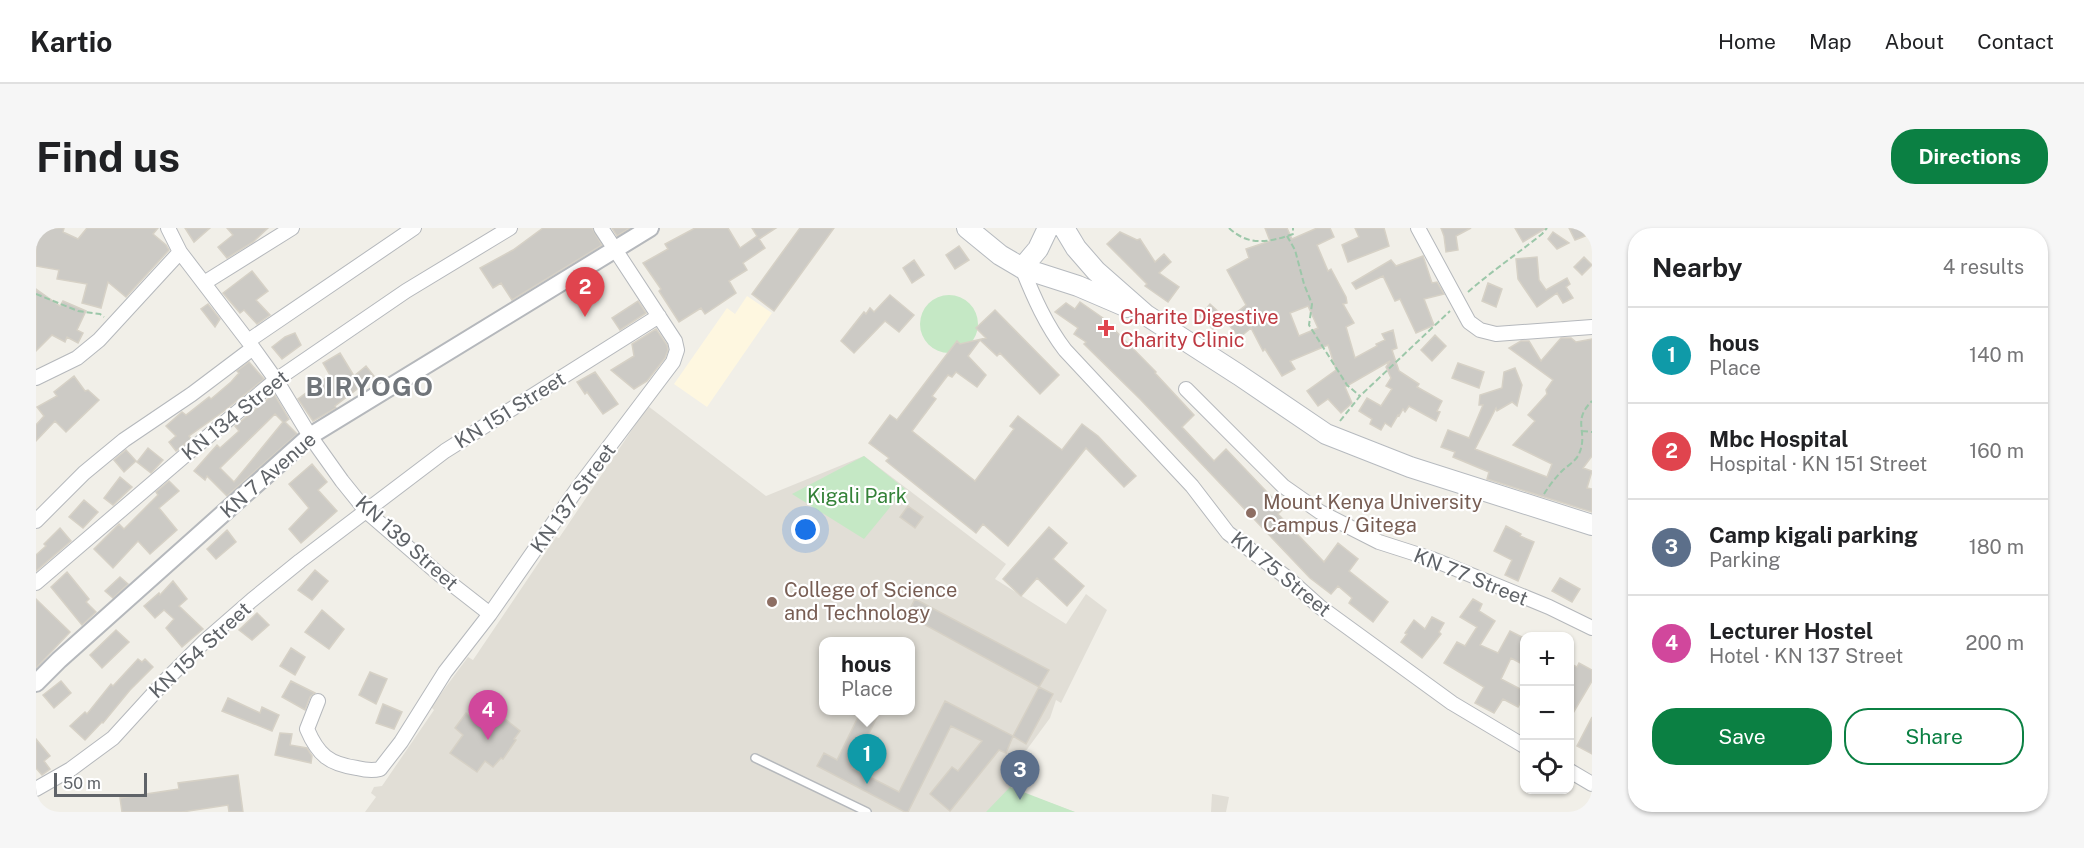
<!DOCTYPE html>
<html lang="en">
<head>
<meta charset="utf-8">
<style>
  body { margin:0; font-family:"Public Sans",sans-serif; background:#f6f6f6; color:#202124 }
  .controls { position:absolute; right:18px; bottom:18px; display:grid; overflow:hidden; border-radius:12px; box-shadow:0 2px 4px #0004 }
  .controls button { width:54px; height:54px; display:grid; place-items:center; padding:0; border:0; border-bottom:2px solid #e0e0e0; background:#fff; color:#202124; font:30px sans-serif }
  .scale { position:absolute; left:18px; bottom:15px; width:93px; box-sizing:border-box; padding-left:6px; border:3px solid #5f6368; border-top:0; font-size:16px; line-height:21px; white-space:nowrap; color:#5f6368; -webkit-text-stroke:4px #fff; paint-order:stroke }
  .you { position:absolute; left:770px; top:302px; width:21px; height:21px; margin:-15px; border:4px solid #fff; border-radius:50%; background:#1a73e8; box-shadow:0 0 0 9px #1a73e833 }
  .badge { display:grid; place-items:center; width:39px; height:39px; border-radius:50%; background:#0b8043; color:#fff; font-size:20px; font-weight:700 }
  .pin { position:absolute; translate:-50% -50px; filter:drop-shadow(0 2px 3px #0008) }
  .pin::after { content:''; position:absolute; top:32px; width:21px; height:18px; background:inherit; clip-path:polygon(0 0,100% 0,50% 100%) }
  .popup { position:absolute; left:783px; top:409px; width:96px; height:78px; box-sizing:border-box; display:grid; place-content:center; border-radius:12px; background:#fff; filter:drop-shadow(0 2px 4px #0005); font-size:20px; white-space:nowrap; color:#757577 }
  .popup b { font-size:22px; color:#202124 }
  .popup::after { content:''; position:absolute; left:50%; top:100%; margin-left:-12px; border:12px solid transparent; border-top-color:#fff }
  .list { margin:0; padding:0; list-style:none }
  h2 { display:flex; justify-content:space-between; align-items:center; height:78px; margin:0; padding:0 24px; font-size:26px }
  h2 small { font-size:20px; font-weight:400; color:#757577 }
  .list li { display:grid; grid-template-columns:39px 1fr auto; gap:18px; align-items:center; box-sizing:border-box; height:96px; padding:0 24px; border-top:2px solid #e0e0e0 }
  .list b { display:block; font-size:22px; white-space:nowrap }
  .list p { margin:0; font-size:20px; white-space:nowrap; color:#757577 }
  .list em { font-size:20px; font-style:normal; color:#757577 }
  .actions { display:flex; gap:12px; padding:18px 24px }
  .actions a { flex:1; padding:14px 0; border:2px solid #0b8043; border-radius:24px; text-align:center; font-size:21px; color:#0b8043 }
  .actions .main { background:#0b8043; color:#fff }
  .icon { flex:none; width:33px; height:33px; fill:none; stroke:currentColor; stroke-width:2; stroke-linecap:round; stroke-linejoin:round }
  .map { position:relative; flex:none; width:1556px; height:584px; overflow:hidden; border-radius:24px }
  header { display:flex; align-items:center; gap:36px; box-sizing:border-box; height:84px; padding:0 30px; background:#fff; border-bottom:2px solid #e0e0e0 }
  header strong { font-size:28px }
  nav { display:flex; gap:33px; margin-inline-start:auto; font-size:21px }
  .intro { display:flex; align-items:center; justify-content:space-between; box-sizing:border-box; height:144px; padding:0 36px }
  h1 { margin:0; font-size:42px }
  .button { padding:15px 27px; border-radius:24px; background:#0b8043; color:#fff; font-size:21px; font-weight:700 }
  main { display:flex; gap:36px; padding:0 36px }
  aside { flex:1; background:#fff; border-radius:24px; box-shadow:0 2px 4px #0004 }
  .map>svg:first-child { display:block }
</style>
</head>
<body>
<header>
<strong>Kartio</strong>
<nav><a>Home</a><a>Map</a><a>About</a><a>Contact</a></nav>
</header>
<div class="intro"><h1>Find us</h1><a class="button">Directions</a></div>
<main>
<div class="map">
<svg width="1556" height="584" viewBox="0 0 1556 584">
  <rect width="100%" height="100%" fill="#f1efe8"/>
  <path fill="#fef7e0" d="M 711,68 L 736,85 L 671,179 L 638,156 L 691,80 L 699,86 Z"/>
  <path fill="#e1ded6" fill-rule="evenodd" d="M 612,178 L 730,268 L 828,228 L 970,336 L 959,351 L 1030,396 L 1050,366 L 1071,382 L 1025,475 L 1020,472 L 1014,490 L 981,535 L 971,535 L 987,549 L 974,560 L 1039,584 L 329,584 L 340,569 L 335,565 L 338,559 L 346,558 L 398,482 L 395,479 L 432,429 L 437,432 L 520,309 L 523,310 ZM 788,414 L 874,414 L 874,482 L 788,482 Z
    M 1176,566 L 1193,569 L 1190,584 L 1175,584 Z"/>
  <path fill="#c5e8c5" d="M884 96a29 29 0 1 1 58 0a29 29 0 1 1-58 0Z
    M 828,228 L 869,261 L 828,311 L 756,266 Z
    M 974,559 L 1039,584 L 950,584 Z"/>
  <path fill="#cccac5" stroke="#d6d1c6" stroke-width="1.5" fill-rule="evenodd" d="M 0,0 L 28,0 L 27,4 L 42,11 L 51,0 L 122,0 L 117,6 L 130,17 L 133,22 L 90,69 L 72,54 L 65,80 L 46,75 L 51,56 L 21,51 L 23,42 L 0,38 Z
    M 149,0 L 174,0 L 158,14 Z
    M 191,0 L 232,0 L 217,14 L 191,30 L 182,19 L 197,7 Z
    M 507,0 L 556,0 L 566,17 L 476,72 L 465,55 L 457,60 L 444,40 L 477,22 Z
    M 576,0 L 594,0 L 581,8 Z
    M 659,0 L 692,0 L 704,20 L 721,8 L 716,0 L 740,0 L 723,11 L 729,20 L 707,35 L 711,42 L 693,53 L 700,65 L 669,86 L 665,80 L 643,94 L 623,63 L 625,61 L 607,35 L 632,21 L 629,16 Z
    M 764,0 L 798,0 L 738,83 L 716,66 Z
    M 1229,0 L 1251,0 L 1256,11 L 1281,0 L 1294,0 L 1298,9 L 1281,17 L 1292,43 L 1295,41 L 1310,69 L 1311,75 L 1307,76 L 1318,95 L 1310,99 L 1319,130 L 1341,118 L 1340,116 L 1349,112 L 1346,106 L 1357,102 L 1361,120 L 1356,122 L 1363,143 L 1383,156 L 1381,159 L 1406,173 L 1401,183 L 1404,184 L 1400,193 L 1373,178 L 1369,184 L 1367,181 L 1363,188 L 1362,187 L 1355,199 L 1349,195 L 1345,202 L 1334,196 L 1336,191 L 1323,183 L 1331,170 L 1345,178 L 1356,161 L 1350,158 L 1355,150 L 1350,139 L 1354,133 L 1309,159 L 1316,175 L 1305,185 L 1292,171 L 1282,178 L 1271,163 L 1300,142 L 1292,117 L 1254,133 L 1259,141 L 1246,148 L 1229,121 L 1227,123 L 1215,100 L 1203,110 L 1190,93 L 1210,77 L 1191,42 L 1213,30 L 1210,21 L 1234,13 ZM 1272,78 L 1282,100 L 1263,108 L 1254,85 Z
    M 1319,0 L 1348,0 L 1353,18 L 1312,34 L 1306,17 L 1323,9 Z
    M 1405,0 L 1435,0 L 1420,8 L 1422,22 L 1410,24 L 1408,8 Z
    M 1479,0 L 1510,0 L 1487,14 Z
    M 1533,0 L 1545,0 L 1549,8 L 1539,12 Z
    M 1084,4 L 1101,12 L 1104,11 L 1119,34 L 1128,26 L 1135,34 L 1123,45 L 1143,59 L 1132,74 L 1109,58 L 1111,56 L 1071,16 Z
    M 1517,4 L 1533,15 L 1521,21 L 1512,11 Z
    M 923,18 L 933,32 L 919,41 L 910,27 Z
    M 1387,28 L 1396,55 L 1401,54 L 1408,66 L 1388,71 L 1398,97 L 1380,105 L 1364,71 L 1359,73 L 1347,48 L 1320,61 L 1316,55 L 1355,32 L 1360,38 Z
    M 1501,29 L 1503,52 L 1510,62 L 1531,50 L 1534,56 L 1530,59 L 1537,70 L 1527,75 L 1521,65 L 1501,79 L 1482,51 L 1480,31 Z
    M 1548,29 L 1556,37 L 1546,47 L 1538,39 Z
    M 878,32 L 888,47 L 876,55 L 867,40 Z
    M 216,43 L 232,63 L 220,72 L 234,87 L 221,96 L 208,82 L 204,85 L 187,65 Z
    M 1452,55 L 1466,61 L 1460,79 L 1446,73 Z
    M 0,61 L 24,78 L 27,73 L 50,83 L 41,102 L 47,105 L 42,115 L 31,109 L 29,114 L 16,107 L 0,123 Z
    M 854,67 L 878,87 L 863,104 L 849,93 L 818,125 L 805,113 L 828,84 L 830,86 L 834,80 L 838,84 Z
    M 602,73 L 610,85 L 584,102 L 576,90 Z
    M 1044,74 L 1067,90 L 1120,144 L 1119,145 L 1158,187 L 1146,199 L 1178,233 L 1190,221 L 1247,281 L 1242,286 L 1288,334 L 1302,315 L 1322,331 L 1313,343 L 1352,374 L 1337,394 L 1313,375 L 1316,370 L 1302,358 L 1295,366 L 1274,350 L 1104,171 L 1048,116 L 1050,114 L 1038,106 L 1042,100 L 1019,84 L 1030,75 L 1039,81 Z
    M 172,76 L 184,91 L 179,99 L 165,81 Z
    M 1174,76 L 1188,89 L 1177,101 L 1164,88 Z
    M 959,82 L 1023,147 L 1004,166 L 964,125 L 961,128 L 944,112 L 932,128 L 950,147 L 941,159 L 920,144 L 916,149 L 912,147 L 896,168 L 900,171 L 876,203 L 939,253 L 978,201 L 974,198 L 982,188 L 1026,222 L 1046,196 L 1062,208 L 1100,248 L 1088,259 L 1050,220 L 972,318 L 947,296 L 940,305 L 850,233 L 853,230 L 833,215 L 854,187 L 861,192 L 921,113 L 924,116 L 950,110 L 940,100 Z
    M 620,101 L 631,117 L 632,122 L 629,130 L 611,153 L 598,161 L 575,142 L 598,128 L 596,116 Z
    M 259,105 L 265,117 L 246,131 L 236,119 L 249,109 Z
    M 1399,107 L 1410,118 L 1396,133 L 1385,122 Z
    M 1525,110 L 1535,110 L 1540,114 L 1556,111 L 1556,228 L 1547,240 L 1556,243 L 1551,260 L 1556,261 L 1556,284 L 1451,251 L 1453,244 L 1417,229 L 1419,224 L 1405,219 L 1412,202 L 1433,210 L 1447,177 L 1443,177 L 1444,167 L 1466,160 L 1468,144 L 1479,140 L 1486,157 L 1481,178 L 1476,174 L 1461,183 L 1460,180 L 1439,221 L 1511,249 L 1516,236 L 1477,217 L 1499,193 L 1492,187 L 1511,166 L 1510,162 L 1517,152 L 1473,120 L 1485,113 L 1493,113 L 1505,133 Z
    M 304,125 L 318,148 L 330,138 L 338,148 L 299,178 L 300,180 L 277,193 L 262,171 L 294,147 L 287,135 Z
    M 213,134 L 228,151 L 188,183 L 153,208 L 155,211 L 140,223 L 133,214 L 140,208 L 130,198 L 146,184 L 150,187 L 173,169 L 175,171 L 195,154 L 203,145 L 201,143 Z
    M 1422,135 L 1448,144 L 1443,160 L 1416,150 Z
    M 559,144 L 582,176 L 567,186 L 551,164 L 549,166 L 541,154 Z
    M 38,148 L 49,163 L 52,162 L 63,172 L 30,204 L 19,193 L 0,213 L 0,197 L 8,188 L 1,179 L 21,168 L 18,164 Z
    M 238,166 L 253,191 L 249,194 L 261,206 L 191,268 L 171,248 L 169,252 L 158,243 L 181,217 L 184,220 L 203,203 L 199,198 ZM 239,186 L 247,194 L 198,254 L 184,240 Z
    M 112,220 L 127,232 L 115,245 L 101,234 Z
    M 90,222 L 100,233 L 88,244 L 78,232 Z
    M 276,236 L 291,254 L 282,262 L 301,283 L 265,315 L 253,301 L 273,280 L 253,256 Z
    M 84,249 L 96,259 L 77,277 L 68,270 Z
    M 133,253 L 143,263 L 123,280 L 141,302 L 114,326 L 102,313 L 77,340 L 58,321 L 83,296 L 88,301 L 122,267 L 120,264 Z
    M 48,272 L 62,284 L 47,300 L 33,289 Z
    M 872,278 L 887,289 L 879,300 L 864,289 Z
    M 1470,298 L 1485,306 L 1484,308 L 1498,314 L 1482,353 L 1469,347 L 1476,332 L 1458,323 Z
    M 1013,299 L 1031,315 L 1017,331 L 1048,358 L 1031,378 L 1001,350 L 985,368 L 967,351 Z
    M 24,300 L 35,313 L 0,343 L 0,327 L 10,318 L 8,316 Z
    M 191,302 L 200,314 L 180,331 L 171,321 Z
    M 279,342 L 292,353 L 276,372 L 262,362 Z
    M 31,344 L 53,371 L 50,374 L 60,384 L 46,397 L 15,359 Z
    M 84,349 L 92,356 L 77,370 L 69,363 Z
    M 1524,350 L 1544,361 L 1536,374 L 1516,363 Z
    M 137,353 L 151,371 L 143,378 L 167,401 L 146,419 L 130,400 L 138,391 L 128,382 L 119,390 L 108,378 L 123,365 L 124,367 Z
    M 0,371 L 34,404 L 0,440 Z
    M 879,371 L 1013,442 L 1003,459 L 871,387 Z
    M 1437,371 L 1446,376 L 1443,383 L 1459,393 L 1444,417 L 1462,425 L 1474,403 L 1488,410 L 1488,437 L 1475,430 L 1465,451 L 1488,463 L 1488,468 L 1482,479 L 1467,471 L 1458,485 L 1439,475 L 1448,459 L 1408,435 L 1421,414 L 1429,418 L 1441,399 L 1424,389 Z
    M 286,382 L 308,401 L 293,421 L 269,404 Z
    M 221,385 L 233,397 L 216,412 L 203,402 Z
    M 1396,389 L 1408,395 L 1403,404 L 1405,406 L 1386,430 L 1365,414 L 1371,406 L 1369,405 L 1378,392 L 1389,401 Z
    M 80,402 L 93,414 L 66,440 L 54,427 Z
    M 255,420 L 269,429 L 259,447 L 244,438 Z
    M 102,431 L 106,434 L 109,431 L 117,439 L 94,462 L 67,495 L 66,494 L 49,512 L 34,498 L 49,484 L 51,486 L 75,456 L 77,458 Z
    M 1533,435 L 1541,439 L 1543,435 L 1556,442 L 1556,453 L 1533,492 Z
    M 334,444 L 351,451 L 340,476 L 323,467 Z
    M 25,453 L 35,465 L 18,480 L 7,467 Z
    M 255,453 L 279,465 L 274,469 L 269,482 L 246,469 Z
    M 1003,459 L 1017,466 L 990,516 L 977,508 Z
    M 192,470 L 224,485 L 226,479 L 243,487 L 236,503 L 186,483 Z
    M 909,473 L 977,508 L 970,525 L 963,522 L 914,583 L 894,566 L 916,539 L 922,543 L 946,513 L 915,498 L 872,584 L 869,584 L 781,538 L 788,525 L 801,532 L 825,483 L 844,483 L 816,540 L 863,564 Z
    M 347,476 L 366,484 L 358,501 L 340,495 Z
    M 446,478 L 469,491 L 484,503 L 478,511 L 480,512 L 467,531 L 465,530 L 457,539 L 449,533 L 441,544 L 414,525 L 427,507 L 419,500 L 430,485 L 437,491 Z
    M 1556,489 L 1556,526 L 1541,518 Z
    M 244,505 L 256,506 L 254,517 L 271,520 L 276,528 L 275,535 L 239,527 Z
    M 0,511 L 14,528 L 8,533 L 14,541 L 6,547 L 0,540 Z
    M 202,547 L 207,584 L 193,584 L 192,577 L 146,584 L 86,584 L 84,570 L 143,561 L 142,555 Z"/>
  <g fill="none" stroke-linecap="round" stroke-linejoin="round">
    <defs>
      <path id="service" d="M 719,530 L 831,584"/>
      <path id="minor" d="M 132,0 L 144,24 L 212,113 L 240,152 L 274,208 L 306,253 L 331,284 L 404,347 L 454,386
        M 1382,0 L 1433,94 L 1444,102 L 1460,106 L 1556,99
        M 986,40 C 998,70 1010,97 1029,122 L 1156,258 L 1192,305 L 1254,352 L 1284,379 L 1416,475 L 1488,518
        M 168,55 L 256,0
        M 212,113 L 378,0
        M 0,150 L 41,130 L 63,112 L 144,24
        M 1150,161 L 1247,258 L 1284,284 L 1343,314 L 1396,331 L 1513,379 L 1556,400
        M 0,293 L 48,245 L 88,212 L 156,166 L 217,120
        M 0,355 L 153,224 L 240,152 L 370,63 L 474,0
        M 282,473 L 271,501 C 282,527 293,536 321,540 C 329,542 336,543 344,541 L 365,514 L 409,444 L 454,386 L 541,261 L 637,134 L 641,122 L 639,113 L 565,0
        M 1534,543 L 1556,556
        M 0,561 L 35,541 L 77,510 L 129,453 L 169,413 L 216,372 L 264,333 L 409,223 L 623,88"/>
      <path id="tertiary" d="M 0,455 L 23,432 L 274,208 L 614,0"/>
      <path id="secondary" d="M 931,0 L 964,27 L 986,40 L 1042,58 L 1091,79
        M 1028,0 L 1040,20 L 1060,43 L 1110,87 L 1203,147 L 1290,206 L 1374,239 L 1556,297
        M 986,40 L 1002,21 L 1012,0"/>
    </defs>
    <use href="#service" stroke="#b5b8bc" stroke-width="10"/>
    <use href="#minor" stroke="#b5b8bc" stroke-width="16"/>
    <use href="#tertiary" stroke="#b5b8bc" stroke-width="20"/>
    <use href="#secondary" stroke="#b6babf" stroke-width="22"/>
    <path stroke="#9cc7a9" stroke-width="2" stroke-dasharray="6 3" stroke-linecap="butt" d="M 1193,0 C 1213,19 1234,14 1257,6 L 1257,0
      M 1251,8 L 1259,22 L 1268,56 L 1276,76 L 1273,97 L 1311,157 L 1324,168
      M 1432,64 C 1456,43 1481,26 1506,6 L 1511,0
      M 0,66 L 42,83 L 64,86 L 68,89
      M 1304,193 L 1324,168 L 1414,83
      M 1546,203 L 1556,204
      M 1508,266 C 1513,258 1519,250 1526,243 C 1531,238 1540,233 1543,226 C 1553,203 1535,194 1556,173"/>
    <use href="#service" stroke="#fff" stroke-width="7"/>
    <use href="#minor" stroke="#fff" stroke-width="14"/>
    <use href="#tertiary" stroke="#fff" stroke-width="16"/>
    <use href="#secondary" stroke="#fff" stroke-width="20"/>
  </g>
  <path fill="#e0444e" stroke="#fff" stroke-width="2" d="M1067 91h6v6h6v6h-6v6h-6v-6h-6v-6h6z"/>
  <g fill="#8d6e63" stroke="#fff" stroke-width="2">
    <circle cx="1215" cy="285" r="6"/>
    <circle cx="736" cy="374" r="6"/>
  </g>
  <g text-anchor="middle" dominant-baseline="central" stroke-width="4.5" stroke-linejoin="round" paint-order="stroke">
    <g font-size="20" fill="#be3a42" stroke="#fff" text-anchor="start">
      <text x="1084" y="89">Charite Digestive<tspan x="1084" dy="23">Charity Clinic</tspan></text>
    </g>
    <g font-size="20" fill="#5f6368" stroke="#fff">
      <text transform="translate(474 182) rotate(-32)">KN 151 Street</text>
      <text transform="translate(199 187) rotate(-39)">KN 134 Street</text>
      <text transform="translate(232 247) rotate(-41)">KN 7 Avenue</text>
      <text transform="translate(537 270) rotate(-54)">KN 137 Street</text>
      <text transform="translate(371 315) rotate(42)">KN 139 Street</text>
      <text transform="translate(1245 346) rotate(39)">KN 75 Street</text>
      <text transform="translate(1435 349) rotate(22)">KN 77 Street</text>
      <text transform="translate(164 422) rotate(-43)">KN 154 Street</text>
    </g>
    <g font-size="20" fill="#348238" stroke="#fff">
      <text x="821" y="268">Kigali Park</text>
    </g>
    <g font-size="20" fill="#785e54" stroke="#fff" text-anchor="start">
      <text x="1227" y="274">Mount Kenya University<tspan x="1227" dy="23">Campus / Gitega</tspan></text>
      <text x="748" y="362">College of Science<tspan x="748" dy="23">and Technology</tspan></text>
    </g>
    <g font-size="26" font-weight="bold" letter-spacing="1.5" fill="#70757a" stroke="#fff">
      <text x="334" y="158">BIRYOGO</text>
    </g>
  </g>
</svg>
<div class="controls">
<button>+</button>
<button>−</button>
<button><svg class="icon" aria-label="locate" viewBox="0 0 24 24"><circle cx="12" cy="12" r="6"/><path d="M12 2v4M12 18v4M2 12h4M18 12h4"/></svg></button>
</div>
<div class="scale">50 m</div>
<div class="you"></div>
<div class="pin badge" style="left:831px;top:556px;background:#0f9aa8">1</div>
<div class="popup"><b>hous</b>Place</div>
<div class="pin badge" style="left:549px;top:89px;background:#e0444e">2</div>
<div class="pin badge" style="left:984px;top:572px;background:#5c6f8a">3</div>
<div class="pin badge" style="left:452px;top:512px;background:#d1479c">4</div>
</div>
<aside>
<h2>Nearby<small>4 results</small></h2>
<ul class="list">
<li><span class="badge" style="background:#0f9aa8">1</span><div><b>hous</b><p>Place</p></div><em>140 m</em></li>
<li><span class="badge" style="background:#e0444e">2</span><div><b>Mbc Hospital</b><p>Hospital · KN 151 Street</p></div><em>160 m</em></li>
<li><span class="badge" style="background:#5c6f8a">3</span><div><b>Camp kigali parking</b><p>Parking</p></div><em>180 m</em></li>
<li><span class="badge" style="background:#d1479c">4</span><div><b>Lecturer Hostel</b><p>Hotel · KN 137 Street</p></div><em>200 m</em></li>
</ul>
<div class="actions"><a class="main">Save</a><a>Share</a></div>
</aside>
</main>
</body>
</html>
